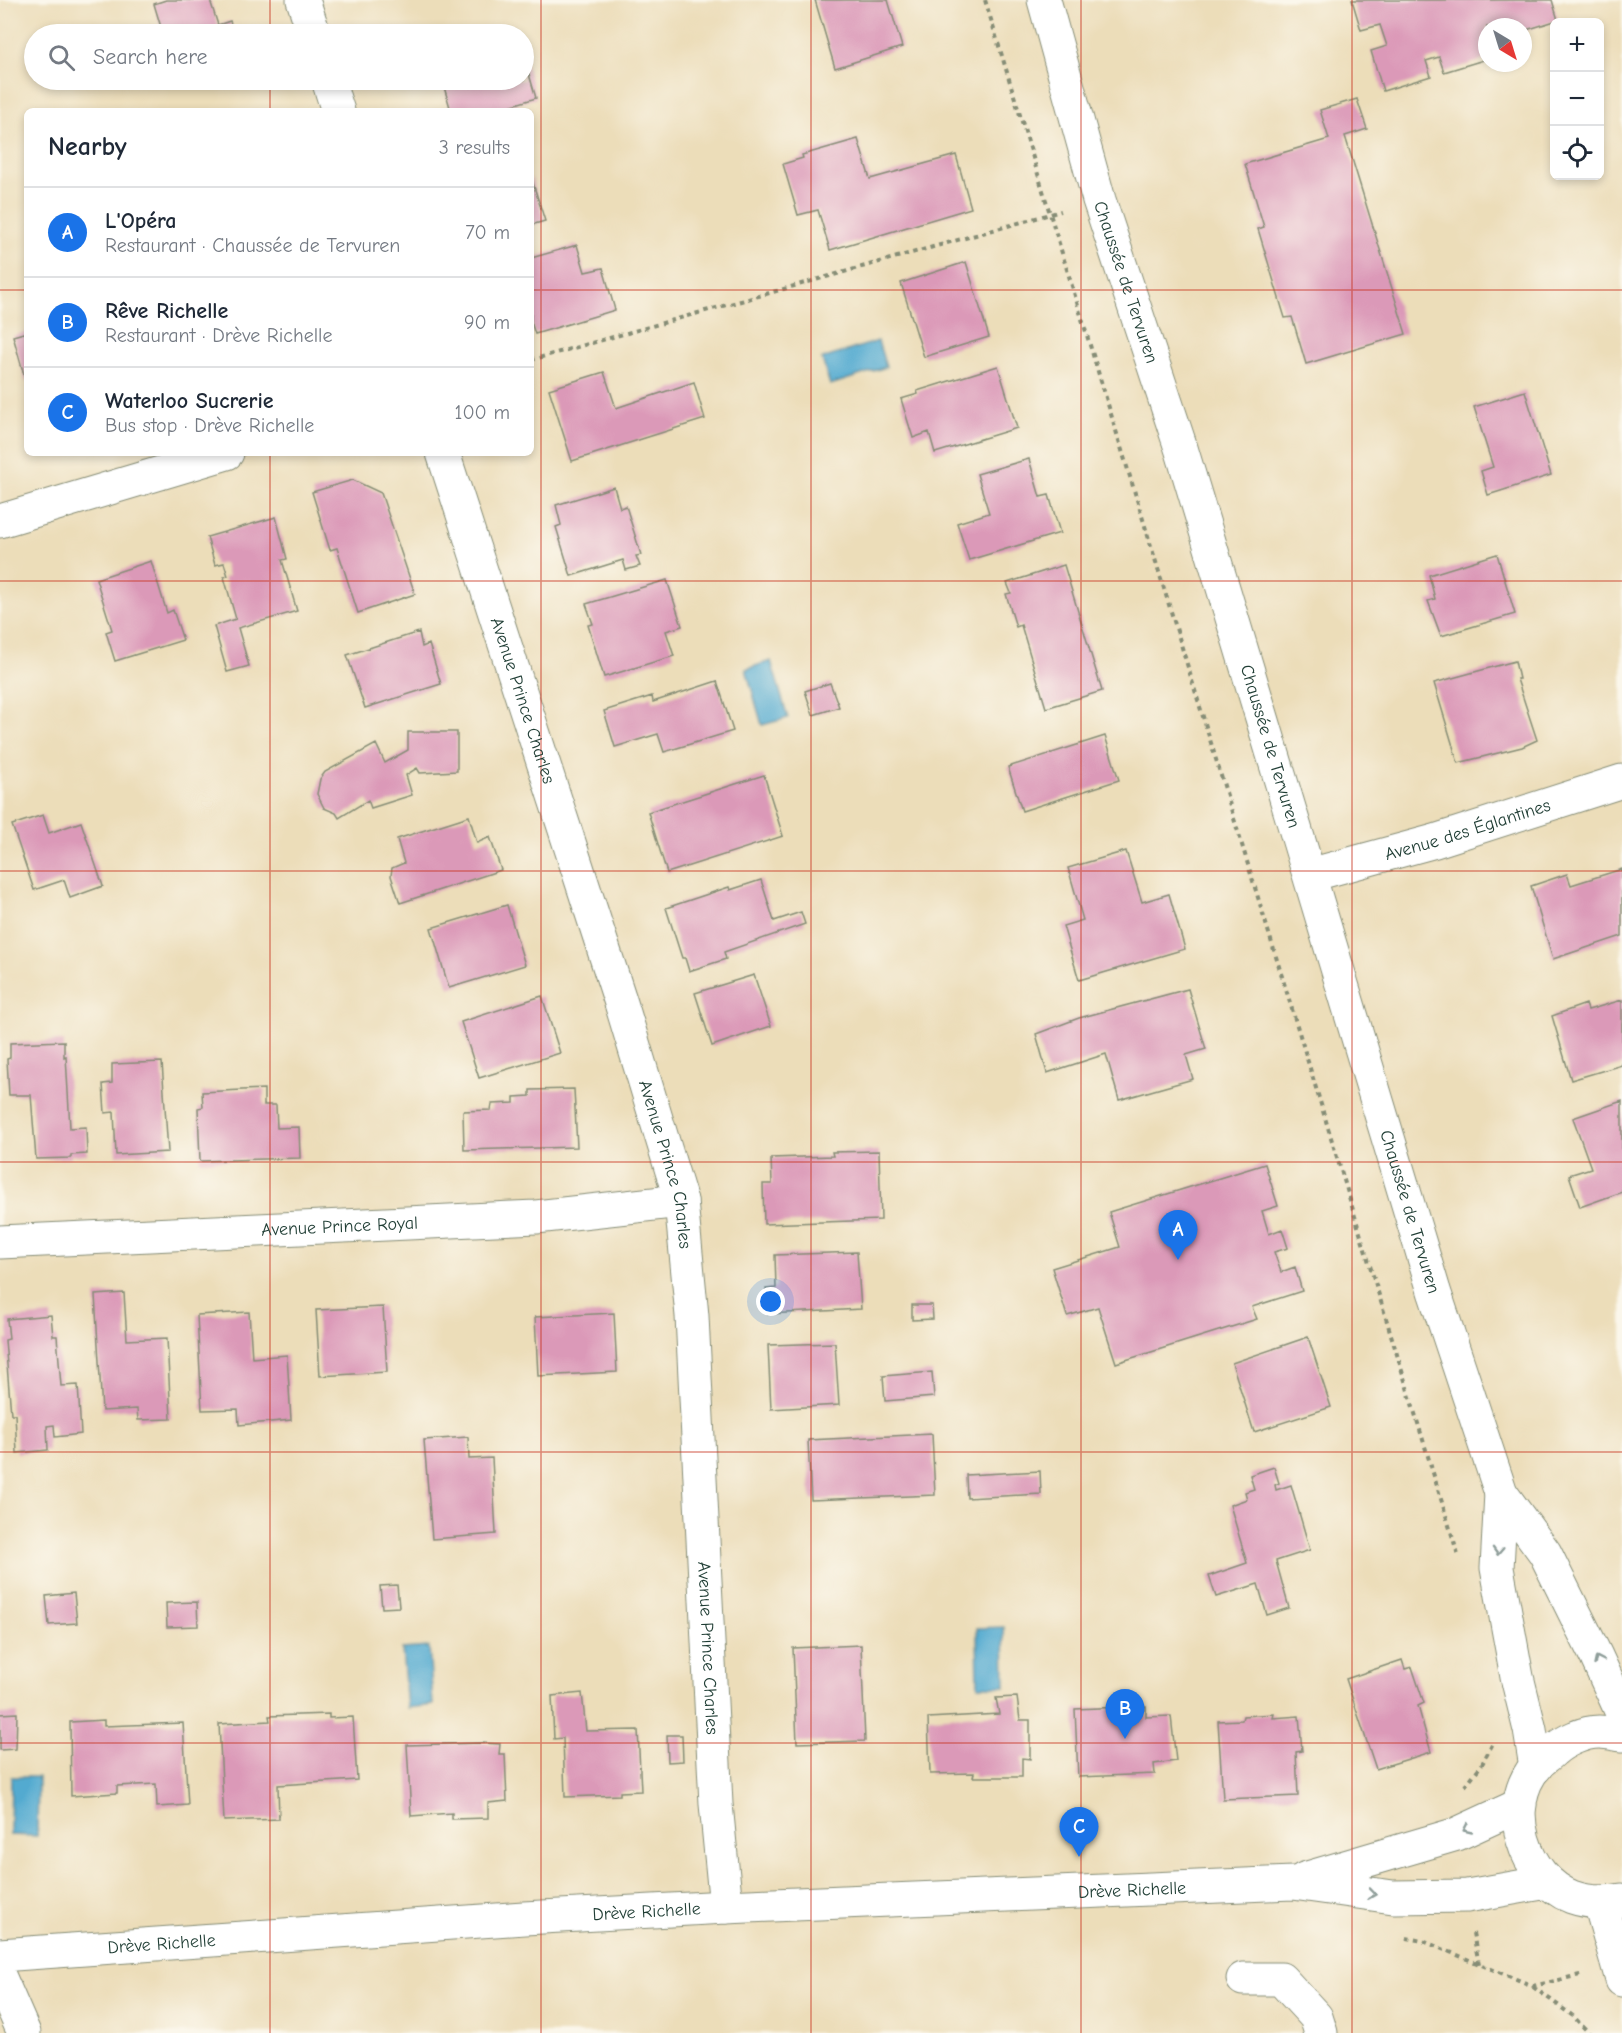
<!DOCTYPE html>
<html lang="en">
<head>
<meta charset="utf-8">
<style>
  body { margin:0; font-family:"Comic Neue",sans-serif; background:#f2f2f3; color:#1f2937 }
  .controls { position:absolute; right:18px; top:18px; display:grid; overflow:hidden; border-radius:9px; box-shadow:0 3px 9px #0003 }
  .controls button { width:54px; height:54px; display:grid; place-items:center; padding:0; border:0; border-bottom:2px solid #e0e1e3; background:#fff; color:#1f2937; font:30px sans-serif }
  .compass { position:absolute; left:1478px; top:18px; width:54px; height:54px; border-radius:50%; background:#fff; box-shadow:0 3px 9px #0003; rotate:142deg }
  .you { position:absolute; left:771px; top:1302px; width:21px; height:21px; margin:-15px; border:4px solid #fff; border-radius:50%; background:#1a73e8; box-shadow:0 0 0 9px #1a73e833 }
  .badge { display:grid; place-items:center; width:39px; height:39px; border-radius:50%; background:#1a73e8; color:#fff; font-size:20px; font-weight:700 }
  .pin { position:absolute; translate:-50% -50px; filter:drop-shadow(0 2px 3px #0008) }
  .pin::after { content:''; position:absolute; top:32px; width:21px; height:18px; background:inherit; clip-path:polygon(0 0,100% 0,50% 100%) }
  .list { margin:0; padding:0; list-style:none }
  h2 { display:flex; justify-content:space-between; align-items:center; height:78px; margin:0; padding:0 24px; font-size:26px }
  h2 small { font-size:20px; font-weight:400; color:#747a83 }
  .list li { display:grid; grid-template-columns:39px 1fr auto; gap:18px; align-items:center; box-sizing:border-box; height:90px; padding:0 24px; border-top:2px solid #e0e1e3 }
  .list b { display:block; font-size:22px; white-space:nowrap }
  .list p { margin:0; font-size:20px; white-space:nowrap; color:#747a83 }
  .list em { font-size:20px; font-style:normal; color:#747a83 }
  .icon { flex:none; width:33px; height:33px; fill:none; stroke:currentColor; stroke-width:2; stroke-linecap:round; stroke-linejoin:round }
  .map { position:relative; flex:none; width:1622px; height:2033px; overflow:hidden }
  .search { position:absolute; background:#fff; box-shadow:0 3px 9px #0003; left:24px; top:24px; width:510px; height:66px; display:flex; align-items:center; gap:15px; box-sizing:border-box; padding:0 21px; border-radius:33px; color:#747a83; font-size:22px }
  .panel { position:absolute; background:#fff; box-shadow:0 3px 9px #0003; left:24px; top:108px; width:510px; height:348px; border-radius:9px }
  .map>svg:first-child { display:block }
</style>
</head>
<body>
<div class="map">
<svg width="1622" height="2033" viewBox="0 0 1622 2033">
  <rect width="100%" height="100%" fill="#fbf7ec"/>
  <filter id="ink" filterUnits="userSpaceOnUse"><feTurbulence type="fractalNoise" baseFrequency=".0167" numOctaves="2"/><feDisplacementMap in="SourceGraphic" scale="12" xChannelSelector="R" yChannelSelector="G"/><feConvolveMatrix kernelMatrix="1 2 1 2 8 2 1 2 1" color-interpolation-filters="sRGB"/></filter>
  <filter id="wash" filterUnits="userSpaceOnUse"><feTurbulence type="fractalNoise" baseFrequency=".008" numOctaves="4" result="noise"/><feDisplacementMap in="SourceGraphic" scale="24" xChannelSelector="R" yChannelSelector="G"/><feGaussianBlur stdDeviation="1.35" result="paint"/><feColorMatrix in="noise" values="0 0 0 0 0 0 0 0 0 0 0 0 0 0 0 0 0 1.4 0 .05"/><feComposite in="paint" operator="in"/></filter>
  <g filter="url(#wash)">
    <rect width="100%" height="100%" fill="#ecddb9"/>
    <path fill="#53aad0" stroke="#397482" stroke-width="1.5" d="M 878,341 L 886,367 L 830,385 L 822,359 Z
      M 771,661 L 788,718 L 762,725 L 746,669 Z
      M 1004,1627 L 1005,1686 L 978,1686 L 977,1628 Z
      M 429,1647 L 433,1705 L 407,1708 L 402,1649 Z
      M 11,1777 L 38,1777 L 37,1836 L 10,1835 Z"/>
    <g id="blocks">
      <path fill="#db99b8" d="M 166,0 L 210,0 L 218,25 L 230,21 L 234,34 L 163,34 L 154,4 Z
        M 815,0 L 888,0 L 902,47 L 835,68 Z
        M 1352,0 L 1552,0 L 1558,20 L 1523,31 L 1523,27 L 1487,27 L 1487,59 L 1444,72 L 1439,57 L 1426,61 L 1431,76 L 1383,91 L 1371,51 L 1387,46 L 1380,25 L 1361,30 Z
        M 524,57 L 536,98 L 493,111 L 451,111 L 442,80 L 524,80 Z
        M 1357,99 L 1367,129 L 1345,136 L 1406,334 L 1306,364 L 1292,317 L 1285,318 L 1258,229 L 1264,227 L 1245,164 L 1329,139 L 1320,110 Z
        M 858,139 L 870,179 L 956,155 L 971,208 L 830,250 L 818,210 L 798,215 L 783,164 L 803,158 L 802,155 Z
        M 531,177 L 545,221 L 531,225 Z
        M 577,245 L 585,272 L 603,268 L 615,310 L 535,334 L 531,322 L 531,258 Z
        M 966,262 L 989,337 L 924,357 L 901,283 Z
        M 27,332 L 27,382 L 26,382 L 13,336 Z
        M 998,366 L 1017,428 L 935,453 L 929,432 L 913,438 L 901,399 L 918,394 L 917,391 Z
        M 604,372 L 616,408 L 694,382 L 705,419 L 572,461 L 549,389 Z
        M 1525,391 L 1551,475 L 1488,495 L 1481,471 L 1493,467 L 1474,407 Z
        M 1029,459 L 1040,497 L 1049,495 L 1060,533 L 969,560 L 957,523 L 989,513 L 977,474 Z
        M 353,480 L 381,493 L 415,594 L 358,613 L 337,548 L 330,550 L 312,492 Z
        M 614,487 L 620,508 L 626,506 L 641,555 L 636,556 L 640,566 L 626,570 L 623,560 L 571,576 L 556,527 L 561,525 L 556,505 Z
        M 276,517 L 287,559 L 282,560 L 297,611 L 238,628 L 249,666 L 227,672 L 214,626 L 236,619 L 224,577 L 228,576 L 224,563 L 215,565 L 207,537 Z
        M 1497,554 L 1515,614 L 1441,636 L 1428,601 L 1435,599 L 1429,575 Z
        M 151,561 L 167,613 L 173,610 L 183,640 L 115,661 L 106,632 L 112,630 L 96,579 Z
        M 1064,565 L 1102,691 L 1046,708 L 1021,625 L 1016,627 L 1006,594 L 1011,593 L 1007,583 Z
        M 667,580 L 682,626 L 666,631 L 674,656 L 604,677 L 588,625 L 593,624 L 586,604 Z
        M 419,632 L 422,647 L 429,644 L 441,684 L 365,708 L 347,655 Z
        M 1515,661 L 1519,679 L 1517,679 L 1537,740 L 1522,747 L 1458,763 L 1434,683 Z
        M 717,681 L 733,731 L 664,752 L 658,734 L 615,747 L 604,711 L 652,696 L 653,702 Z
        M 830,683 L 839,707 L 813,715 L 805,691 Z
        M 408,732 L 457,732 L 457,771 L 420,773 L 417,768 L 406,775 L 412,795 L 371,808 L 368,800 L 339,818 L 336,813 L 324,808 L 317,794 L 320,779 L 325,772 L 376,744 L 385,763 L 408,750 Z
        M 1105,736 L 1119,780 L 1022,811 L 1008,767 Z
        M 764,775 L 783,836 L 667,873 L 648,812 Z
        M 43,815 L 49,833 L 81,822 L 103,886 L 70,898 L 64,880 L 34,890 L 12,825 Z
        M 469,816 L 477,843 L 490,837 L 501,870 L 400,903 L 391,876 L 392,868 L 404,863 L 397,839 Z
        M 1126,851 L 1142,902 L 1169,894 L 1185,949 L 1079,980 L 1063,926 L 1083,920 L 1068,868 Z
        M 1622,869 L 1622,936 L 1553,959 L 1531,886 L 1567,874 L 1571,885 Z
        M 761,880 L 774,921 L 801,912 L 805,924 L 724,952 L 726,959 L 689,971 L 685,958 L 682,958 L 666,908 L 729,887 L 730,890 Z
        M 507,905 L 525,965 L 449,988 L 431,928 Z
        M 754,975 L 771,1026 L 712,1046 L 695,993 Z
        M 1188,989 L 1206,1049 L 1186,1055 L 1193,1079 L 1119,1100 L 1106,1054 L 1047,1073 L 1036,1034 L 1079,1018 Z
        M 542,996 L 560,1053 L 479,1078 L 461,1022 Z
        M 1622,1000 L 1622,1065 L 1571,1080 L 1552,1016 L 1586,1004 L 1588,1010 Z
        M 64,1041 L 64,1057 L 66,1056 L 70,1128 L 86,1127 L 87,1154 L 71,1155 L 71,1158 L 36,1159 L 31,1095 L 9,1095 L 7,1059 L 10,1058 L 10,1043 Z
        M 162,1062 L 168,1152 L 116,1155 L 114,1112 L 105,1113 L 103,1084 L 112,1083 L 112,1064 Z
        M 264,1089 L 264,1105 L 276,1105 L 277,1128 L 299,1127 L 300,1158 L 200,1161 L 198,1108 L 203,1107 L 202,1092 Z
        M 574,1089 L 577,1147 L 464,1150 L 463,1111 L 491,1110 L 492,1104 L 514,1103 L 514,1097 L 530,1096 L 530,1090 Z
        M 1622,1101 L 1622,1192 L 1580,1207 L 1569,1175 L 1591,1168 L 1573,1118 Z
        M 879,1151 L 881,1220 L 764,1224 L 763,1184 L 772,1184 L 771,1158 L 833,1156 L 832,1152 Z
        M 1265,1164 L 1278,1206 L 1262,1211 L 1269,1234 L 1282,1229 L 1288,1248 L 1274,1252 L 1281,1272 L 1295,1267 L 1302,1291 L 1252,1307 L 1257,1319 L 1116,1363 L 1098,1307 L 1067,1316 L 1052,1268 L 1120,1247 L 1109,1212 Z
        M 857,1252 L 861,1309 L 768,1314 L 766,1289 L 776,1288 L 775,1255 Z
        M 124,1293 L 127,1340 L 167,1338 L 171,1419 L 138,1420 L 137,1409 L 102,1411 L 95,1295 Z
        M 912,1305 L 932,1305 L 933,1319 L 912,1320 Z
        M 383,1307 L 387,1372 L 320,1376 L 316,1310 Z
        M 249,1312 L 252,1358 L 287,1355 L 291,1420 L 239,1425 L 238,1409 L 202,1410 L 197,1315 Z
        M 614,1313 L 617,1372 L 538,1376 L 535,1317 Z
        M 51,1315 L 53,1336 L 57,1336 L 61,1386 L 78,1385 L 81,1434 L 55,1437 L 54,1425 L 47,1426 L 48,1450 L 17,1453 L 15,1414 L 11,1414 L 5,1340 L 9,1339 L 7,1319 Z
        M 1308,1337 L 1331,1407 L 1254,1432 L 1232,1363 Z
        M 835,1343 L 839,1405 L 771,1409 L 768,1345 Z
        M 932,1372 L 934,1397 L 885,1401 L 883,1376 Z
        M 932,1434 L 935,1495 L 811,1500 L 808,1440 Z
        M 468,1437 L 469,1459 L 492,1458 L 496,1534 L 432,1539 L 424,1440 Z
        M 1274,1467 L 1279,1483 L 1275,1485 L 1276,1490 L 1291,1485 L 1310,1550 L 1276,1561 L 1289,1608 L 1267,1615 L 1258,1584 L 1216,1597 L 1209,1576 L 1247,1563 L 1230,1505 L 1247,1499 L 1245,1492 L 1254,1489 L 1250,1475 Z
        M 1040,1471 L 1041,1494 L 967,1498 L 966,1475 Z
        M 397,1585 L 399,1607 L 382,1608 L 380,1586 Z
        M 74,1593 L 77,1623 L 49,1625 L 46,1596 Z
        M 197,1602 L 198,1626 L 167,1627 L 166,1603 Z
        M 861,1645 L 865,1741 L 797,1743 L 793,1648 Z
        M 1402,1660 L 1405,1669 L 1412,1667 L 1424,1703 L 1418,1706 L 1431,1752 L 1376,1769 L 1346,1679 Z
        M 582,1693 L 586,1731 L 638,1730 L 641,1791 L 620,1792 L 620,1795 L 565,1797 L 563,1738 L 554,1739 L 552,1696 Z
        M 1017,1697 L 1020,1720 L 1030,1720 L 1030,1759 L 1022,1758 L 1022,1777 L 973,1777 L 974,1773 L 930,1774 L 928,1718 L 999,1714 L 996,1698 Z
        M 1146,1706 L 1146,1717 L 1171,1716 L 1176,1761 L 1154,1764 L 1155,1774 L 1078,1777 L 1075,1709 Z
        M 17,1713 L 16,1749 L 0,1750 L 0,1714 Z
        M 329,1714 L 329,1718 L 353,1717 L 357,1780 L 278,1785 L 279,1819 L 224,1821 L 219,1724 L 270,1721 L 269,1716 Z
        M 1274,1714 L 1273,1718 L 1299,1716 L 1302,1751 L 1296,1752 L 1298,1796 L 1223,1799 L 1218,1721 L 1242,1720 L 1243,1716 Z
        M 104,1720 L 104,1726 L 183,1723 L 188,1805 L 157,1807 L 156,1784 L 117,1786 L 117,1793 L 71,1796 L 70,1722 Z
        M 667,1735 L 682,1735 L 683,1761 L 668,1762 Z
        M 481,1743 L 500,1744 L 499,1754 L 505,1754 L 507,1801 L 488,1803 L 488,1818 L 452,1819 L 452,1813 L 411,1816 L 407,1745 Z"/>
    </g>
  </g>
  <g filter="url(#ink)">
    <use href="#blocks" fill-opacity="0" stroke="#868d76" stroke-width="1.5"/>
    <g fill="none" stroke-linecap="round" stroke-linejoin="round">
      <defs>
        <g id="minor">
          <path d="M 303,0 L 314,34"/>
          <path d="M 328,80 L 338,111"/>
          <path id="s1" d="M 443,453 L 621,1003 L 681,1201 L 692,1316 L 716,1804 L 726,1907"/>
          <path d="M 0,521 L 227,453"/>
          <path id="s2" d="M 1310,875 L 1435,841 L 1622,781"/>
          <path id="s3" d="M 0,1242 L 536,1217 L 681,1201"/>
          <path d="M 1600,1903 L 1622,1980"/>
          <path d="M 0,1978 L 24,2033"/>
          <path d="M 1243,1979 L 1281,1979 L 1316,2017 L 1321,2033"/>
        </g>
        <g id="major">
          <path id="s4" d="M 1044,0 L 1099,200 L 1181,448 L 1434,1291 L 1501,1493 L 1545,1553 L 1596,1656 L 1622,1713"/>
          <path d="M 1501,1493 L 1497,1568 L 1517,1677 L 1530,1730 L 1536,1767"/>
          <path d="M 1622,1735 C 1615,1734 1607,1732 1599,1732 C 1584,1732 1564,1741 1553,1751 C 1548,1756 1541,1760 1536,1766 C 1501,1807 1524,1878 1572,1897 C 1589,1903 1605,1903 1622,1900"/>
          <path d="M 1304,1879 L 1457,1834 L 1520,1805"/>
          <path id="s5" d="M 0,1955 L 524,1918 L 726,1907 L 1293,1883 L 1393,1897 L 1467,1896 L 1548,1882"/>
        </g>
      </defs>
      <use href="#minor" stroke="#868d76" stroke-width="35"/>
      <use href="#major" stroke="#868d76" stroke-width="35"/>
      <path stroke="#868d76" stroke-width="4" stroke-dasharray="4.5 4.5" stroke-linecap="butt" d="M 985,0 L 1458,1555
        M 531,360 L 1061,211
        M 1465,1786 L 1482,1764 L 1492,1745
        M 1473,1933 L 1479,1964
        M 1406,1938 L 1423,1941 L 1533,1986 L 1580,1975
        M 1533,1987 L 1573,2016 L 1589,2033"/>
      <use href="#minor" stroke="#fff" stroke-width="33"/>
      <use href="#major" stroke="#fff" stroke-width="33"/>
    </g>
    <defs><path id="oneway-chevron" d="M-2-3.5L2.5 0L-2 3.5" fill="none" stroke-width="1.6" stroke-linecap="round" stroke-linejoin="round" transform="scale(1.5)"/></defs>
    <g stroke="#8f9e9a">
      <use href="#oneway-chevron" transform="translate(1498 1551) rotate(93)"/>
      <use href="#oneway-chevron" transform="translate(1598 1660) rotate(-115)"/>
      <use href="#oneway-chevron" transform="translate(1467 1829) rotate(155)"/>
      <use href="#oneway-chevron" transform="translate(1372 1894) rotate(8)"/>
    </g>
  </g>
  <path fill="none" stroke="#c8321e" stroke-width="1.5" stroke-opacity="0.55" d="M 270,0 L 270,34M 541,0 L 541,2033M 811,0 L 811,2033M 1081,0 L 1081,2033M 1352,0 L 1352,2033M 270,80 L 270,111M 0,290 L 27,290M 531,290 L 1622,290M 270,453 L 270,2033M 0,581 L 1622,581M 0,871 L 1622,871M 0,1162 L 1622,1162M 0,1452 L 1622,1452M 0,1743 L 1622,1743"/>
  <g text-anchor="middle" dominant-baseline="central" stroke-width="4.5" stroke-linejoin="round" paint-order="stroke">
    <g font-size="18" fill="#1f3d34" stroke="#fbf7ec">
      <text stroke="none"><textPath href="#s4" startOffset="294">Chaussée de Tervuren</textPath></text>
      <text stroke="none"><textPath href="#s1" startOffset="260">Avenue Prince Charles</textPath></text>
      <text stroke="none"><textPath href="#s4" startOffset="780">Chaussée de Tervuren</textPath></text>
      <text stroke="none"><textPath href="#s2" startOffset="164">Avenue des Églantines</textPath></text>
      <text stroke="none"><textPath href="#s1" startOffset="746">Avenue Prince Charles</textPath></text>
      <text stroke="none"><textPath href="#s4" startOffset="1266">Chaussée de Tervuren</textPath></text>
      <text stroke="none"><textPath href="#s3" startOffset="340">Avenue Prince Royal</textPath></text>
      <text stroke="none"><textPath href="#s1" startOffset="1233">Avenue Prince Charles</textPath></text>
      <text stroke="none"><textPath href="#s5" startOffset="1134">Drève Richelle</textPath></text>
      <text stroke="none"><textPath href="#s5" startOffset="648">Drève Richelle</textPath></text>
      <text stroke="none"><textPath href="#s5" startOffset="162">Drève Richelle</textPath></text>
    </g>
  </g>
</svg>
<div class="controls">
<button>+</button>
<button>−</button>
<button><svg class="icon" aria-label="locate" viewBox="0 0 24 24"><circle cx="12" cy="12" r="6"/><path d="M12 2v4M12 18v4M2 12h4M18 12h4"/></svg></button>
</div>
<svg class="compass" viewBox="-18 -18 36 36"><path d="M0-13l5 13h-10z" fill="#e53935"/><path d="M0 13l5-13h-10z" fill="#747a83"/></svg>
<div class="you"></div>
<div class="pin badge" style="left:1178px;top:1260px">A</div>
<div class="pin badge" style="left:1125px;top:1739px">B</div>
<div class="pin badge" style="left:1079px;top:1857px">C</div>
<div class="search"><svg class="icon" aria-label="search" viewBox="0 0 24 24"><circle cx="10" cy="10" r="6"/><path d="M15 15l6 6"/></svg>Search here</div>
<section class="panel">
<h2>Nearby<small>3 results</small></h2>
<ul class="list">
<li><span class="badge">A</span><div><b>L'Opéra</b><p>Restaurant · Chaussée de Tervuren</p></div><em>70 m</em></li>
<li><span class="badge">B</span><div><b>Rêve Richelle</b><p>Restaurant · Drève Richelle</p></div><em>90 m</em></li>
<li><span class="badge">C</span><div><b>Waterloo Sucrerie</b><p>Bus stop · Drève Richelle</p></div><em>100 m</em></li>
</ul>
</section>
</div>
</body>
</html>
